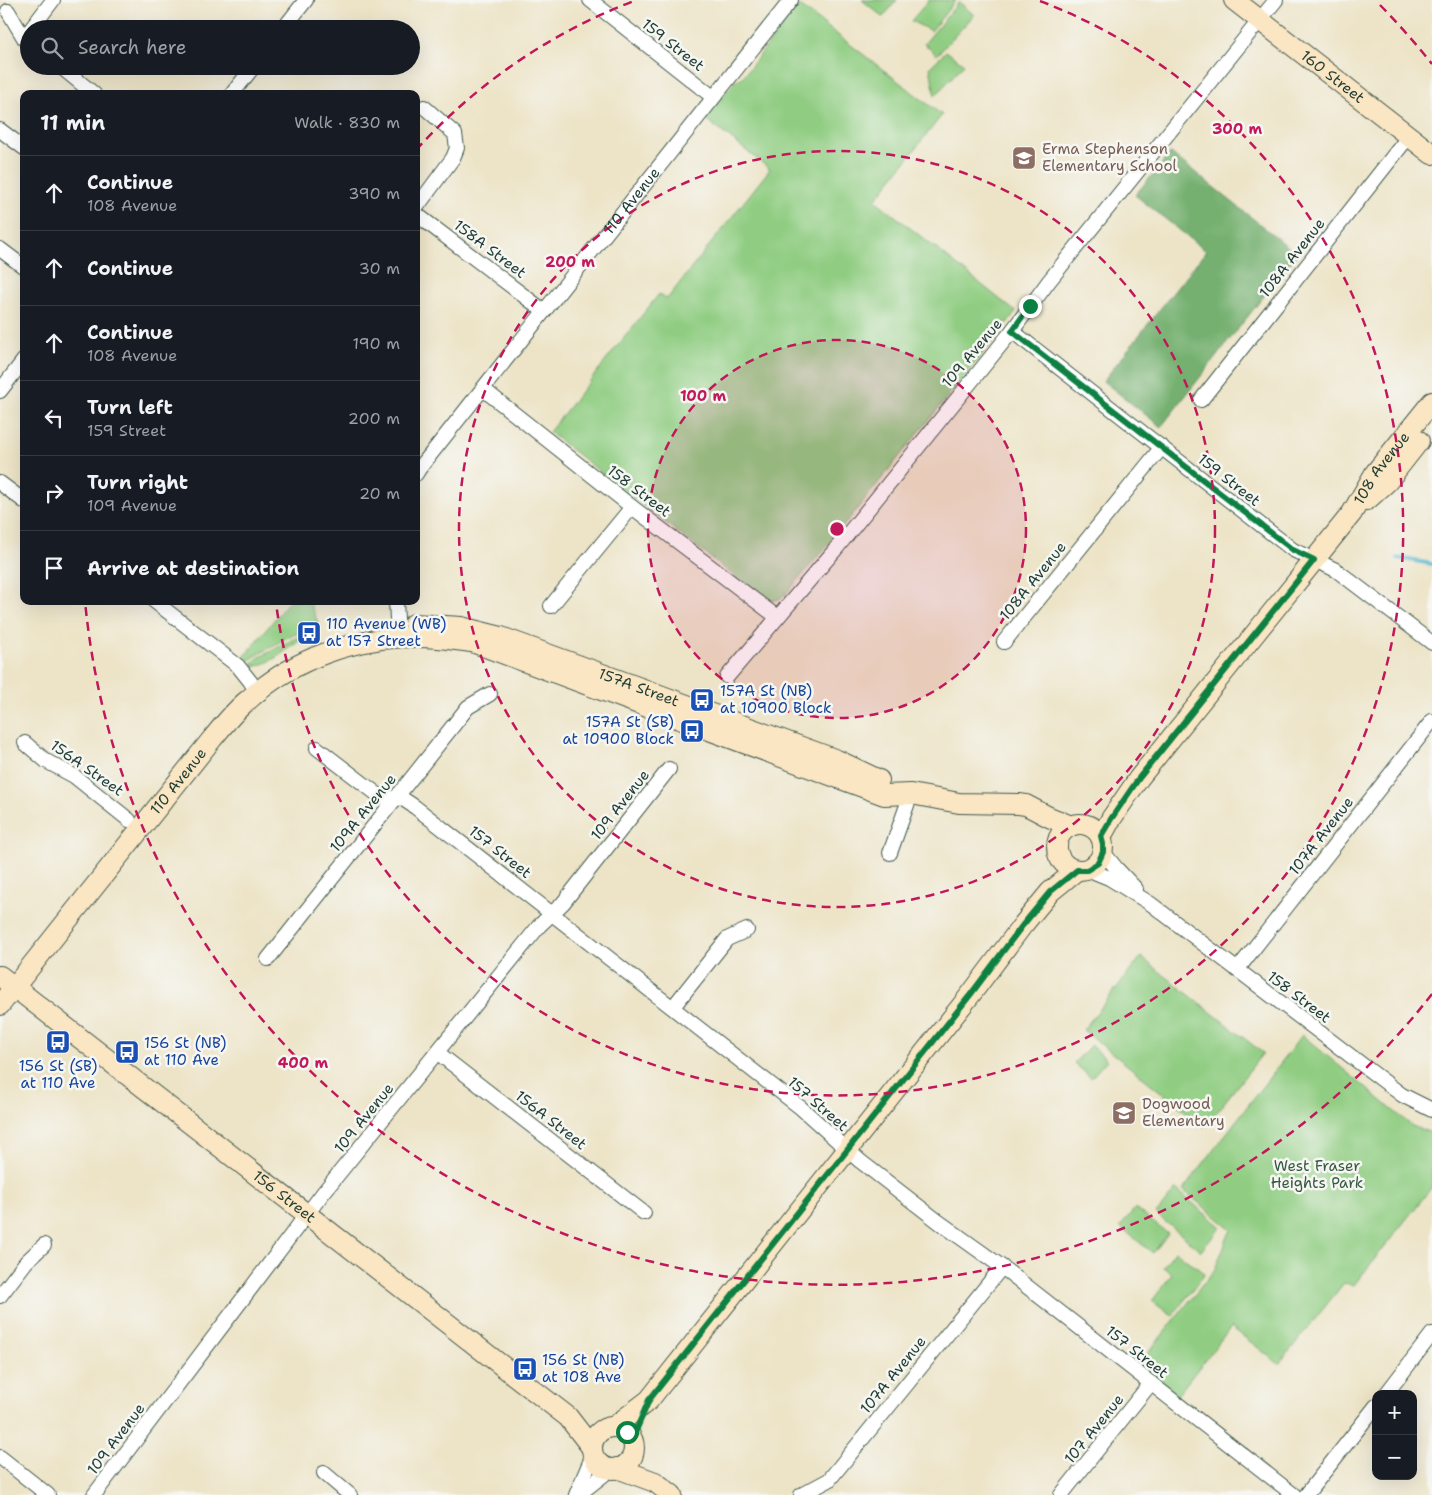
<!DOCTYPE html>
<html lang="en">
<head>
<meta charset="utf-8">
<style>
  body { margin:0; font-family:"Shantell Sans",sans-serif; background:#242831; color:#f1f3f6 }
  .controls { position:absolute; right:15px; bottom:15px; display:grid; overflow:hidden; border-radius:10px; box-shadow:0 5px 20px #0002 }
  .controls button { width:45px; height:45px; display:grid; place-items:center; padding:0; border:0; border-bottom:1px solid #363941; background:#171b24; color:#f1f3f6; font:25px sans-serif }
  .stop { position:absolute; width:15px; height:15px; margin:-11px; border:4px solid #0b8043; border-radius:50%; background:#fff }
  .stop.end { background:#0b8043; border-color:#fff; box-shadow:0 1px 5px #0008 }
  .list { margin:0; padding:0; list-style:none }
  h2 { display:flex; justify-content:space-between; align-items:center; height:65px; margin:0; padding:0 20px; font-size:21px }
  h2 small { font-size:16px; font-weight:400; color:#9ea1a6 }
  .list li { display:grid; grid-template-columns:32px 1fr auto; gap:15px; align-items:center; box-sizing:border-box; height:75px; padding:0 20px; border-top:1px solid #363941 }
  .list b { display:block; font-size:19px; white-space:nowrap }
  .list p { margin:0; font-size:16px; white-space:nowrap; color:#9ea1a6 }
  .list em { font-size:16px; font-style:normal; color:#9ea1a6 }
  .icon { flex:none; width:28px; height:28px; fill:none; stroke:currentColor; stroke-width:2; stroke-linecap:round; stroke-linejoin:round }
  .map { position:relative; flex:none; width:1432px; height:1495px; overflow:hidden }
  .search { position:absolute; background:#171b24; box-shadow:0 5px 20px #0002; left:20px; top:20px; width:400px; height:55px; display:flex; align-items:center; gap:12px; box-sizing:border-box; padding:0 18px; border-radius:28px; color:#9ea1a6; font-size:19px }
  .panel { position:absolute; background:#171b24; box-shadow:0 5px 20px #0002; left:20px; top:90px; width:400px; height:515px; border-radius:10px }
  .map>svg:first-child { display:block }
</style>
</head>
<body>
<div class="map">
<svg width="1432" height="1495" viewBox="0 0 1432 1495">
  <rect width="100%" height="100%" fill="#f6f6f2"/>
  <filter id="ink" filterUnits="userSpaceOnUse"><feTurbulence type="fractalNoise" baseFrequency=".02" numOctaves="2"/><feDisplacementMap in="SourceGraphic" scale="10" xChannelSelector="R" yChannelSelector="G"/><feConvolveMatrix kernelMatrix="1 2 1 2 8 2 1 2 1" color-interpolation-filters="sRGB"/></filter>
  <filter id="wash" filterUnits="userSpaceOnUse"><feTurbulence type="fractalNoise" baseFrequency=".0096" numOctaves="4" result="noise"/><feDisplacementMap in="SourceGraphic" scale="20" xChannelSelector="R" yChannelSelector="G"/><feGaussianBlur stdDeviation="1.12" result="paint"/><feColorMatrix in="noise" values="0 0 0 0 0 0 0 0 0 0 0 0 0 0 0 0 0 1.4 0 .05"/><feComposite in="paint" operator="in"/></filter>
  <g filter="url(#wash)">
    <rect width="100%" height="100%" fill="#ede4c7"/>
    <path fill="#90cd82" stroke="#58855b" d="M 862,0 L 897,0 L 883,17 Z
      M 929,0 L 956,0 L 931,31 L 911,21 Z
      M 959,2 L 974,15 L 937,55 L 924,44 Z
      M 799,5 L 942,115 L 875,200 L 1016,312 L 828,545 L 784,596 C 776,602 769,602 761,597 L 549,432 L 659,294 L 667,299 L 770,169 L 704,118 L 736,80 L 742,78 Z
      M 946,51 L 964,64 L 935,96 L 930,67 Z
      M 289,601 L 309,601 L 319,625 L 286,638 L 244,663 L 241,661 Z
      M 305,633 L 306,636 C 290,647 272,664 253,667 L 253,662 L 258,658 Z
      M 1141,957 L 1263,1053 L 1205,1127 L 1083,1030 Z
      M 1302,1035 L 1412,1126 L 1432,1133 L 1432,1187 L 1354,1285 L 1344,1283 L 1279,1364 L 1231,1327 L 1175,1398 L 1136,1368 L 1215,1269 L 1231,1229 L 1183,1190 Z
      M 1091,1045 L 1107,1060 L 1091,1078 L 1074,1063 Z
      M 1176,1189 L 1221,1227 L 1201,1251 L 1156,1214 Z
      M 1135,1208 L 1168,1234 L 1153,1253 L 1120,1227 Z
      M 1175,1251 L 1205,1274 L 1172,1316 L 1152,1301 L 1172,1274 L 1163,1267 Z"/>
    <path fill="#74b070" stroke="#4a7652" d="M 1171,153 L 1297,254 L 1161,427 L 1103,381 L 1206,251 L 1135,195 Z"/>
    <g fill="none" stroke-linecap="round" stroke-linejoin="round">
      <path stroke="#52b6d0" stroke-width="4" d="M 1398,558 L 1432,564"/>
    </g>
  </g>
  <g filter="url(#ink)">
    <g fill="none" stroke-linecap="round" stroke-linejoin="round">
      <defs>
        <g id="street">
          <path d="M 590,0 L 713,97"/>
          <path d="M 8,11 L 24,38 L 29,42"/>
          <path d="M 31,29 L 53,0"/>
          <path d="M 283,29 L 306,0"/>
          <path d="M 60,66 L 94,94"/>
          <path d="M 232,94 L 254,66"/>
          <path d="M 0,130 L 24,148"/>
          <path d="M 416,208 L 453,158 L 457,148 L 455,134 L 424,107"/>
          <path d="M 416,214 L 544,311"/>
          <path d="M 0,249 L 24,267"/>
          <path d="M 1012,331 L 1293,550 L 1336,570 L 1432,643"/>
          <path d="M 483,389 L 632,507 L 777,617"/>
          <path d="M 0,391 L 24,360"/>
          <path d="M 1201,400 L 1409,136"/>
          <path id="s1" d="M 416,474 L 419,469 L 791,0"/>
          <path d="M 0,483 L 24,501"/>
          <path d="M 154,601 L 238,666 L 250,681 L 257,692"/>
          <path d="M 396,601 L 398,638"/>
          <path d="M 551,606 L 632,507"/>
          <path d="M 1004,642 L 1162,447"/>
          <path d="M 727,677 L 835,550 L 1012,331 L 1049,281 L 1276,0"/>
          <path d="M 25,743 L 46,761 L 74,776 L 129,820"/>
          <path d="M 317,748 L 377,794 L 384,797 L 403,799 L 415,807 L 801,1108 L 860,1161 L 939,1222 L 1002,1267 L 1294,1495"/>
          <path d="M 1103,852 L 1116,868 L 1136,889"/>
          <path d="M 890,853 L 911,794"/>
          <path d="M 1087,869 L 1109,878 L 1151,904 L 1402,1095 L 1432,1110"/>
          <path d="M 268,959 L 468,707 L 490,694"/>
          <path d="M 1237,970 L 1432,721"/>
          <path d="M 673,1007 L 727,939 L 747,930"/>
          <path d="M 438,1053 L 644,1213"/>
          <path d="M 0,1296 L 26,1262 L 44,1245"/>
          <path d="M 1386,1394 L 1432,1334"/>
          <path d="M 0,1457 L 48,1495"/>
          <path d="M 324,1473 L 350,1495"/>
          <path d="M 94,1495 L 323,1193 L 539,926 L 563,903 L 669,769"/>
          <path d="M 576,1495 L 593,1455"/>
          <path d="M 578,1495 L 611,1469"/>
          <path d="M 801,1495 L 829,1480 L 1002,1267"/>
          <path d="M 1061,1495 L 1151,1383"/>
          <path d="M 1306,1495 L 1376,1406"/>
        </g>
        <g id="secondary">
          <path id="s2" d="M 1234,0 L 1432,154"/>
          <path d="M 1367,500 L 1387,482 L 1419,441"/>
          <path id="s3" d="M 414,624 L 461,627 L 501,637 L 837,760 L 879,780"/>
          <circle cx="1080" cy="847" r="23"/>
          <path id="s4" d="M 1101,837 L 1111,819 L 1139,778 L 1352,513 L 1375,473 L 1432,402"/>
          <path id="s5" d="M 0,976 L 568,1417 L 592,1448"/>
          <path id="s6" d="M 0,1005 L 212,739 C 223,726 234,711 248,700 C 294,658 357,636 419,637 C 437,637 454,640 472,642 L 884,795 L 911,794 L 959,803 L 1019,804 L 1026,805 L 1049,817 L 1071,826"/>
          <path d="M 615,1426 L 649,1400 L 971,994 L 1022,926 L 1050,892 L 1077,870"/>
          <circle cx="613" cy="1448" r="21"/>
          <path d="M 617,1468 L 655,1482 L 672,1495"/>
        </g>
      </defs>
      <use href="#street" stroke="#3e564a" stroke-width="16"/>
      <use href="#secondary" stroke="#3e564a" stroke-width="22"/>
      <use href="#street" stroke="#fff" stroke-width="14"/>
      <use href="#secondary" stroke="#fbe6c4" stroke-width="20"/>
    </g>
  </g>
  <g fill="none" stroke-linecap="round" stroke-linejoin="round" filter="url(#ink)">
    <path stroke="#0b8043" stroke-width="6" d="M 627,1432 L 632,1440 L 649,1400 L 971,994 L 1022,926 L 1050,892 L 1077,870 L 1087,870 L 1098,863 L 1103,852 L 1103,844 L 1101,836 L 1111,819 L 1139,778 L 1314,560 L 1293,550 L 1012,331 L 1030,306"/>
  </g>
  <circle cx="837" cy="529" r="189" fill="#c2185b" fill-opacity=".12"/>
  <g fill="none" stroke="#c2185b" stroke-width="2.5" stroke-dasharray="9 6">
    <circle cx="837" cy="529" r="189"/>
    <circle cx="837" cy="529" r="378"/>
    <path d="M416 150A566 566 0 0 1 634 1M1040 1A566 566 0 1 1 276 603"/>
    <path d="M1432 994A755 755 0 0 1 85 601M1380 5A755 755 0 0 1 1432 64"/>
  </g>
  <defs>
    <symbol id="school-square" viewBox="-11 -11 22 22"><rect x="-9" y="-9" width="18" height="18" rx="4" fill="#8d6e63" stroke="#f6f6f2"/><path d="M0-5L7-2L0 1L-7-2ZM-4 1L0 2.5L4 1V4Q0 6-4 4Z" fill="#fff"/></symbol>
    <symbol id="bus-square" viewBox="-11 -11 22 22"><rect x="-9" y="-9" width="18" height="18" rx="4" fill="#1a4fb4" stroke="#f6f6f2"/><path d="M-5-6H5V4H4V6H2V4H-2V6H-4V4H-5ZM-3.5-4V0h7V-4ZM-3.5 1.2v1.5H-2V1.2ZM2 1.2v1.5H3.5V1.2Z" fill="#fff"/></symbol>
  </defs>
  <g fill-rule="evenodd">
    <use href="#school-square" x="1010" y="144" width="28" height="28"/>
    <use href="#bus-square" x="295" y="619" width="28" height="28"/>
    <use href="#bus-square" x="688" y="686" width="28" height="28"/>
    <use href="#bus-square" x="678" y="717" width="28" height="28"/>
    <use href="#bus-square" x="44" y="1028" width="28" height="28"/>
    <use href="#bus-square" x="113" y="1038" width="28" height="28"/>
    <use href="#school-square" x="1110" y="1099" width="28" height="28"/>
    <use href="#bus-square" x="511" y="1355" width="28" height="28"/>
  </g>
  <g text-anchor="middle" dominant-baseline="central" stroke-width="5" stroke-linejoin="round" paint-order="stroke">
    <g font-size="15" fill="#1f3d34" stroke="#f6f6f2">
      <text transform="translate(673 45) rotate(38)">159 Street</text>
      <text stroke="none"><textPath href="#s2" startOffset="125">160 Street</textPath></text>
      <text stroke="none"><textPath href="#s1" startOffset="348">110 Avenue</textPath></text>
      <text transform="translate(490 249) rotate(37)">158A Street</text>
      <text transform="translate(1292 258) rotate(-52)">108A Avenue</text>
      <text transform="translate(972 353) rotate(-50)">109 Avenue</text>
      <text stroke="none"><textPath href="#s4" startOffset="464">108 Avenue</textPath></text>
      <text transform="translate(1229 480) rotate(38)">159 Street</text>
      <text transform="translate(639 491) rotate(37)">158 Street</text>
      <text transform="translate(1033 581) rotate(-51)">108A Avenue</text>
      <text stroke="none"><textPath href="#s3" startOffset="235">157A Street</textPath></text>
      <text transform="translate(87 768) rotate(35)">156A Street</text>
      <text stroke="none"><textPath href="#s6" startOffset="286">110 Avenue</textPath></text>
      <text transform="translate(620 805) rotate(-52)">109 Avenue</text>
      <text transform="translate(363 813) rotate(-51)">109A Avenue</text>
      <text transform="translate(1321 836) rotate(-52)">107A Avenue</text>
      <text transform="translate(500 852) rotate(38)">157 Street</text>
      <text transform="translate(1299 997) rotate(37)">158 Street</text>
      <text transform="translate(818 1104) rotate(41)">157 Street</text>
      <text transform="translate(364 1118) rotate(-51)">109 Avenue</text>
      <text transform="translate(551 1120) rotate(38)">156A Street</text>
      <text stroke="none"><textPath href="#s5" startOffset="360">156 Street</textPath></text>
      <text transform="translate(1137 1352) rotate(38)">157 Street</text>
      <text transform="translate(893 1375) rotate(-51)">107A Avenue</text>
      <text transform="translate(1094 1429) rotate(-51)">107 Avenue</text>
      <text transform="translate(116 1439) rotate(-53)">109 Avenue</text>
    </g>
    <g font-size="15" fill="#785e54" stroke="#f6f6f2" text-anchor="start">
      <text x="1042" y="149">Erma Stephenson<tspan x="1042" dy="17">Elementary School</tspan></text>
      <text x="1142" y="1104">Dogwood<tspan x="1142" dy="17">Elementary</tspan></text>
    </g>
    <g font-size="15" fill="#164399" stroke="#f6f6f2" text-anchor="start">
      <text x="326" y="624">110 Avenue (WB)<tspan x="326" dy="17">at 157 Street</tspan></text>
      <text x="720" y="691">157A St (NB)<tspan x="720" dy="17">at 10900 Block</tspan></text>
      <text x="674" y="722" text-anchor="end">157A St (SB)<tspan x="674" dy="17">at 10900 Block</tspan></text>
      <text x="144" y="1043">156 St (NB)<tspan x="144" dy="17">at 110 Ave</tspan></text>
      <text x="58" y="1066" text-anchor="middle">156 St (SB)<tspan x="58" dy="17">at 110 Ave</tspan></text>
      <text x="542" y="1360">156 St (NB)<tspan x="542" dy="17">at 108 Ave</tspan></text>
    </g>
    <g font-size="15" fill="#365a44" stroke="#f6f6f2">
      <text x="1317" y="1166">West Fraser<tspan x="1317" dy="17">Heights Park</tspan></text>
    </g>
  </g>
  <circle cx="837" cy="529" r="8" fill="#c2185b" stroke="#f6f6f2" stroke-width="2.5"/>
  <g font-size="15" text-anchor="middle" font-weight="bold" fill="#c2185b" stroke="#f6f6f2" stroke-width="5" stroke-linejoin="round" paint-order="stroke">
    <text x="1237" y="134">300 m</text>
    <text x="570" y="267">200 m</text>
    <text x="703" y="401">100 m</text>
    <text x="303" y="1068">400 m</text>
  </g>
</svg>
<div class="controls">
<button>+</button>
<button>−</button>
</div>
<div class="stop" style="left:627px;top:1432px"></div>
<div class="stop end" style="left:1030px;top:306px"></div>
<div class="search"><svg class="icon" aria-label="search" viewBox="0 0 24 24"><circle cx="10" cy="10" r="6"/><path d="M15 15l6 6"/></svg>Search here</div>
<section class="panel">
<h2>11 min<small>Walk · 830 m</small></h2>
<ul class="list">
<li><svg class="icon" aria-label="ahead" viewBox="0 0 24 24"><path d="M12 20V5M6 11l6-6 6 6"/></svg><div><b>Continue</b><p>108 Avenue</p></div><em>390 m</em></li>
<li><svg class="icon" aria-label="ahead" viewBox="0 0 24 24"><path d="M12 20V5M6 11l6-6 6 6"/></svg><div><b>Continue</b></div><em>30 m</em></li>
<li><svg class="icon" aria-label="ahead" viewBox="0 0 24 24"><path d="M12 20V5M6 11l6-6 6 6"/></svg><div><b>Continue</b><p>108 Avenue</p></div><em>190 m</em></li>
<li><svg class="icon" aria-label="left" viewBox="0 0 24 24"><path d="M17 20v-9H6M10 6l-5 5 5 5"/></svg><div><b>Turn left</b><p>159 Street</p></div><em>200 m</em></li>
<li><svg class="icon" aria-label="right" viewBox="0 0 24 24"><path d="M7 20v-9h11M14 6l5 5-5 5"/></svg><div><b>Turn right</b><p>109 Avenue</p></div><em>20 m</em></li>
<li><svg class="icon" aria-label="arrive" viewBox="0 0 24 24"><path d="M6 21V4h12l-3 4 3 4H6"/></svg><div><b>Arrive at destination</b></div></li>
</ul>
</section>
</div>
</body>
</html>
